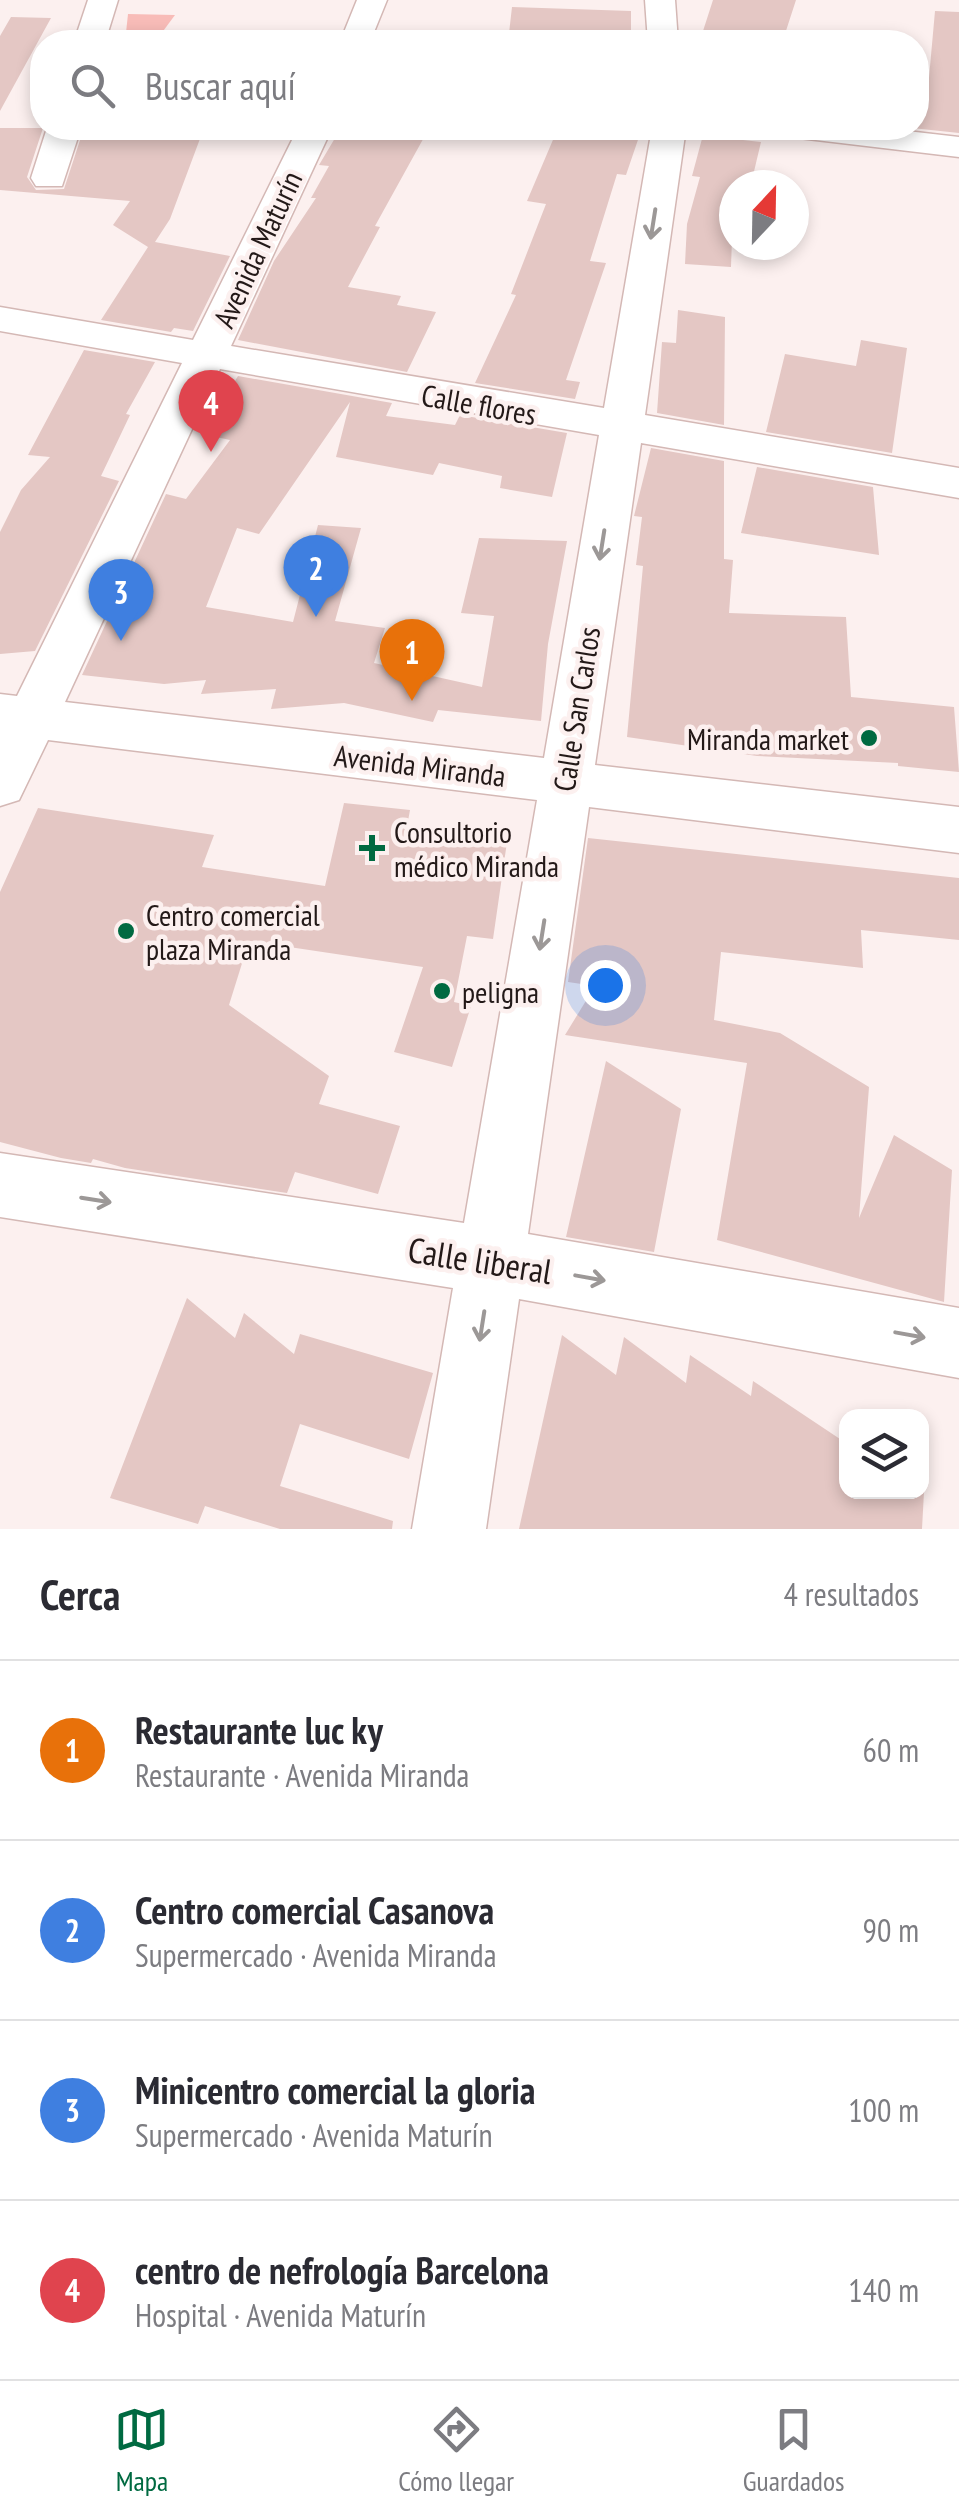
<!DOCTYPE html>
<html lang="es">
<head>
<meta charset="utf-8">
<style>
  body { margin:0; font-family:"PT Sans Narrow",sans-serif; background:#f7f7f7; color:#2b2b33 }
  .controls { position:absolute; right:30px; bottom:30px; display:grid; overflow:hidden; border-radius:20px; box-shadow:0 5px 15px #0003 }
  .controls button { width:90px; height:90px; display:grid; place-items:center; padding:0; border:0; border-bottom:2px solid #e1e1e2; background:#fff; color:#2b2b33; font:50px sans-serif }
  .compass { position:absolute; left:719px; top:170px; width:90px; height:90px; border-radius:50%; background:#fff; box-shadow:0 5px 15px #0003; rotate:22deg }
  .you { position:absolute; left:605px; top:985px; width:35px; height:35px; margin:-25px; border:8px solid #fff; border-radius:50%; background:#1a73e8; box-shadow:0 0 0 15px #1a73e833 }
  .badge { display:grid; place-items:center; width:65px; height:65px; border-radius:50%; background:#006a41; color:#fff; font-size:32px; font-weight:700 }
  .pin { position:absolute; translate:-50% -82px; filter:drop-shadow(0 2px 5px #0008) }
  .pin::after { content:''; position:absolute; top:52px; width:35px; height:30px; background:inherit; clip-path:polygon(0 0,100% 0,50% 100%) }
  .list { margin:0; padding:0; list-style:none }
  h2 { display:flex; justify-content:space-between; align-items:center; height:130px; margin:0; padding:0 40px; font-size:42px }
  h2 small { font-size:32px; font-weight:400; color:#7c7c81 }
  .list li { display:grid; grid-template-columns:65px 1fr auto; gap:30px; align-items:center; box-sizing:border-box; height:180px; padding:0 40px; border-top:2px solid #e1e1e2 }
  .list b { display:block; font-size:38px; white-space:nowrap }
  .list p { margin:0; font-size:32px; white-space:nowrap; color:#7c7c81 }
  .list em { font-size:32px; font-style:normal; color:#7c7c81 }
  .icon { flex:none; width:55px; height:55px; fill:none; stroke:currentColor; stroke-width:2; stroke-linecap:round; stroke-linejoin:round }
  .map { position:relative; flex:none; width:959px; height:1529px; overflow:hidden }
  .search { position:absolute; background:#fff; box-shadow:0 5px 15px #0003; left:30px; right:30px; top:30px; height:110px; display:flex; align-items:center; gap:25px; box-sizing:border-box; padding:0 35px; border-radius:40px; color:#7c7c81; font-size:38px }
  .sheet { height:850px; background:#fff }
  nav { display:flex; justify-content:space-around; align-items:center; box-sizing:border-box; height:140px; border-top:2px solid #e1e1e2; background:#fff; font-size:28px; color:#7c7c81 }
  nav a { display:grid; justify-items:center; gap:5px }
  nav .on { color:#006a41 }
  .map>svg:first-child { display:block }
</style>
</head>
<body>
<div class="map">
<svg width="959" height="1529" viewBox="0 0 959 1529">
  <rect width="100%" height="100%" fill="#fcf0ef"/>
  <path fill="#f8bcb8" d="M 128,14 L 175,15 L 155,42 L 125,42 Z"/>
  <path fill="#e4c7c4" d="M 713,0 L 796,0 L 783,40 L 703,31 Z
    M 512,7 L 631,11 L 631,42 L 508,42 Z
    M 935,11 L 959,12 L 959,133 L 912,128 L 916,128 L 917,98 L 927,100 Z
    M 11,17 L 51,18 L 0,111 L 0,36 Z
    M 0,128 L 43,128 L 27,177 L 36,190 L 64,189 L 84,128 L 204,128 L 170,219 L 155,242 L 230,256 L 193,331 L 174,328 L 171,332 L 101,320 L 148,247 L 113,225 L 130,201 L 0,190 Z
    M 341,128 L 427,132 L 375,226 L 380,227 L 348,287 L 401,296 L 397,305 L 436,312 L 407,372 L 238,340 L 274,261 L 316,198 L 311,198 L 329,166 L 319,165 Z
    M 558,128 L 642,128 L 626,175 L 617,174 L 590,261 L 606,263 L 566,380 L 580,382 L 575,399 L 475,383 L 516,295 L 511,294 L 546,204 L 527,201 Z
    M 713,128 L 734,128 L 734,139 L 761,142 L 751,184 L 734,182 L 731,267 L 685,264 L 687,224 L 700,177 L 692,176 L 703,135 L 710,136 Z
    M 678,310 L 725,317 L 724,425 L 657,413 L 662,342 L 676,343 Z
    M 861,340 L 907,348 L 892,453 L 766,432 L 785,354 L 856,366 Z
    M 84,350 L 155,362 L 126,414 L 130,415 L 101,476 L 119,481 L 35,651 L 0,654 L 0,532 L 21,490 L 50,457 L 28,455 Z
    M 238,376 L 392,403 L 386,416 L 455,425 L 460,415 L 567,433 L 552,497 L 500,488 L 502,476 L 439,463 L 433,475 L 336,457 L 350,402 L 259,534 L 237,528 L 206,607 L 293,622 L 318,525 L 361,528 L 335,621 L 385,628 L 374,663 L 482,687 L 494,616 L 461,613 L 479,538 L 567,541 L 548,644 L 541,721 L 438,710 L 433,722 L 344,703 L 271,709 L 276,689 L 201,694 L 206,680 L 164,684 L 82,675 L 166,494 L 186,499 L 230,440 L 202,434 Z
    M 651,448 L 724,461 L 724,559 L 733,560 L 729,613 L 846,617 L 851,697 L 954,707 L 959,772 L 898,766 L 898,763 L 757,756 L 627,737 L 643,566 L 636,565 L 642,517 L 634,516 Z
    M 757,467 L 873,487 L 879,555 L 741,533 Z
    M 344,803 L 410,810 L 406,832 L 507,842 L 493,939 L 467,936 L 454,1002 L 471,1006 L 452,1067 L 394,1052 L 423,967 L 249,941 L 229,1005 L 329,1076 L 319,1104 L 400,1126 L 378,1194 L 295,1172 L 287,1193 L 125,1168 L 93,1159 L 91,1163 L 61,1158 L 0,1142 L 0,892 L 38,808 L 214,835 L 202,867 L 325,886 Z
    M 588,838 L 959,878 L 959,940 L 861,930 L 863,968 L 721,952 L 714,1020 L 780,1033 L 869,1087 L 859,1218 L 894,1135 L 952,1170 L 944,1302 L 717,1240 L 747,1063 L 565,1035 L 595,986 L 568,982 Z
    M 606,1061 L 681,1109 L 654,1252 L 566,1237 Z
    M 187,1298 L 235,1338 L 244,1313 L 294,1354 L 300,1334 L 433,1373 L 409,1459 L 300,1424 L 280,1486 L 393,1521 L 392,1529 L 280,1529 L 205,1506 L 198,1524 L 110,1498 Z
    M 562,1335 L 616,1375 L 624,1337 L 686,1383 L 690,1355 L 751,1396 L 753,1381 L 846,1443 L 846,1492 L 924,1492 L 922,1529 L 519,1529 Z"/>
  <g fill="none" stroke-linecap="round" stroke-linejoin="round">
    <defs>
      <path id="minor" d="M 88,0 L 118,0 L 105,42 L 74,42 Z
        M 357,0 L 387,0 L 370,42 L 340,42 Z
        M 645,0 L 675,0 L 678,42 L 648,42 Z
        M 47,128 L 81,128 L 62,186 L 36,186 L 31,178 Z
        M 298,128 L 332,128 L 231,346 L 604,408 L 652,128 L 686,128 L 645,415 L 959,468 L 959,498 L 641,443 L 595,765 L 959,807 L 959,853 L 589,807 L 528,1234 L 959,1308 L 959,1378 L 519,1299 L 486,1529 L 412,1529 L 453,1288 L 0,1217 L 0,1153 L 464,1223 L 537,800 L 48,740 L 19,800 L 0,806 L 0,694 L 17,696 L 182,363 L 0,331 L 0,307 L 193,340 ZM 220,369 L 599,435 L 544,758 L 65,702 Z
        M 782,128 L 881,128 L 959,137 L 959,157 L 799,138 L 787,135 Z"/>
    </defs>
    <use href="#minor" stroke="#d4b8b5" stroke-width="3"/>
    <use href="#minor" fill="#fff" fill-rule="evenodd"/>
  </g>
  <defs><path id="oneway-shaft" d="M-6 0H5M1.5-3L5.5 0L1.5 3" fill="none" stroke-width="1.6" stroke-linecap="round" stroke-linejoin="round" transform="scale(2.5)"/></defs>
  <g stroke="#9c9897">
    <use href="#oneway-shaft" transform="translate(653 224) rotate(99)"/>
    <use href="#oneway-shaft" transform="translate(602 545) rotate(99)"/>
    <use href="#oneway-shaft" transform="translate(542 935) rotate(99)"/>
    <use href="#oneway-shaft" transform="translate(96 1200) rotate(9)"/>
    <use href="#oneway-shaft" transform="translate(590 1278) rotate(10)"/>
    <use href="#oneway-shaft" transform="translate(482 1326) rotate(99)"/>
    <use href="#oneway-shaft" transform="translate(910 1335) rotate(10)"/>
  </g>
  <g fill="#006a41" stroke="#fcf0ef" stroke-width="4">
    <circle cx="869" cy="738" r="10"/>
    <path d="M367 833h10v10h10v10h-10v10h-10v-10h-10v-10h10z"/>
    <circle cx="126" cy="931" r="10"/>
    <circle cx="442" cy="991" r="10"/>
  </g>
  <g text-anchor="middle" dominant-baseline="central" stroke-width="9" stroke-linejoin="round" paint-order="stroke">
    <g font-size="30" fill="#231918" stroke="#fcf0ef">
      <text transform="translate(257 249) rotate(-65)">Avenida Maturín</text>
      <text transform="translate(479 404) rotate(10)">Calle flores</text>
      <text transform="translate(576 709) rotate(-81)">Calle San Carlos</text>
      <text transform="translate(420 765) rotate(7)">Avenida Miranda</text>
    </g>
    <g font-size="30" fill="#231918" stroke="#fcf0ef" text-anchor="start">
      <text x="849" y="738" text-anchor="end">Miranda market</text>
      <text x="394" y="831">Consultorio<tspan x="394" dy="34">médico Miranda</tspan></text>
      <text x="146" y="914">Centro comercial<tspan x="146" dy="34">plaza Miranda</tspan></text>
      <text x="462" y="991">peligna</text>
    </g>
    <g font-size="35" fill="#231918" stroke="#fcf0ef">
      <text transform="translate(480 1260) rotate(9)">Calle liberal</text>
    </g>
  </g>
</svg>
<div class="controls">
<button><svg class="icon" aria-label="layers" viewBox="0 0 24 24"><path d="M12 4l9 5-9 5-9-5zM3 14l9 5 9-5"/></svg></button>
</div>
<svg class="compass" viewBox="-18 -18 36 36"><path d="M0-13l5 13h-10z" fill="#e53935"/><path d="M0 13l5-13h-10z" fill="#7c7c81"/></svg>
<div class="you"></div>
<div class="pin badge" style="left:412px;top:701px;background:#e8710a">1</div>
<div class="pin badge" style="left:316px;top:617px;background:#3f7fe0">2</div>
<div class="pin badge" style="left:121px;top:641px;background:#3f7fe0">3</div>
<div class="pin badge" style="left:211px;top:452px;background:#e0444e">4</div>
<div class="search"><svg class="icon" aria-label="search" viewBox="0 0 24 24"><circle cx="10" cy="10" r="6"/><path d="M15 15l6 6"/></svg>Buscar aquí</div>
</div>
<section class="sheet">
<h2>Cerca<small>4 resultados</small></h2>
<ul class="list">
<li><span class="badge" style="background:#e8710a">1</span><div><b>Restaurante luc ky</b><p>Restaurante · Avenida Miranda</p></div><em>60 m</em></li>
<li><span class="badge" style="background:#3f7fe0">2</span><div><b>Centro comercial Casanova</b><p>Supermercado · Avenida Miranda</p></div><em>90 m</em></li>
<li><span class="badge" style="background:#3f7fe0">3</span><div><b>Minicentro comercial la gloria</b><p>Supermercado · Avenida Maturín</p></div><em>100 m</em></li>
<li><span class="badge" style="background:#e0444e">4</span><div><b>centro de nefrología Barcelona</b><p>Hospital · Avenida Maturín</p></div><em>140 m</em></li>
</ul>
</section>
<nav>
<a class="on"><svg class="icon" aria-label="map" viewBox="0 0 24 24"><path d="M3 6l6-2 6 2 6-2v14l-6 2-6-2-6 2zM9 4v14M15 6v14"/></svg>Mapa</a>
<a><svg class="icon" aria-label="directions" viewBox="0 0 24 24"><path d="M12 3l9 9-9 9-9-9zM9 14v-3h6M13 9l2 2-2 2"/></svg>Cómo llegar</a>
<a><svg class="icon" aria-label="saved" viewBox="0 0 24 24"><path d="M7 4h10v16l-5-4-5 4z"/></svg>Guardados</a>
</nav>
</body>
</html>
